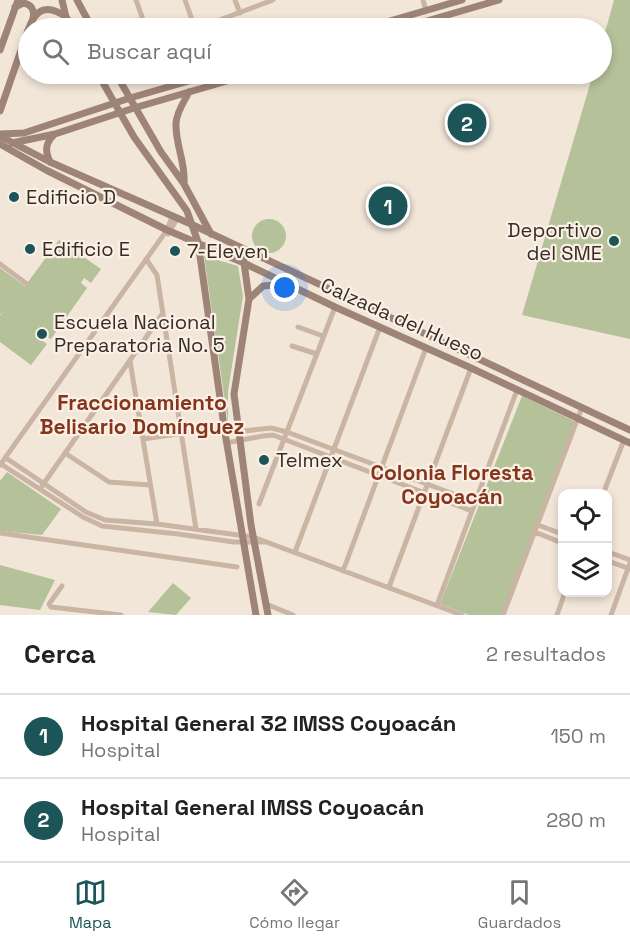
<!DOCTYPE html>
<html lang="es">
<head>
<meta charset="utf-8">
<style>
  body { margin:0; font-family:"Space Grotesk",sans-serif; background:#f6f6f6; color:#222 }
  .controls { position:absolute; right:18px; bottom:18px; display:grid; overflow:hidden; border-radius:12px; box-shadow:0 3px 9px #0003 }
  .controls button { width:54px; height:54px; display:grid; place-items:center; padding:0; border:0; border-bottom:2px solid #e0e0e0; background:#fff; color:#222; font:30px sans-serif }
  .you { position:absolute; left:285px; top:288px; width:21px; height:21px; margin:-15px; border:4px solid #fff; border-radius:50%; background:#1a73e8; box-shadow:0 0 0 9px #1a73e833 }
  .badge { display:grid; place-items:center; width:39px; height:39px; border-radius:50%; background:#1b5558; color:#fff; font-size:20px; font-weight:700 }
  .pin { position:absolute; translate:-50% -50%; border:3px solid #fff; box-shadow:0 2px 6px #0006 }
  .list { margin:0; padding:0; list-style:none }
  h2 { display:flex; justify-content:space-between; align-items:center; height:78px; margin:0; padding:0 24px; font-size:26px }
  h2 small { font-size:20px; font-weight:400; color:#767676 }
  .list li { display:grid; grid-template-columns:39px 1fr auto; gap:18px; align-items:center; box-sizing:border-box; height:84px; padding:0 24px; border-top:2px solid #e0e0e0 }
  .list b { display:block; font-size:22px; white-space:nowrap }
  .list p { margin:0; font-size:20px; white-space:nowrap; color:#767676 }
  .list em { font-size:20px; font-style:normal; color:#767676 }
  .icon { flex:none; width:33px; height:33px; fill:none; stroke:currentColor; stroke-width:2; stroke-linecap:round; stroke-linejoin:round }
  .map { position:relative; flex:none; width:630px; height:615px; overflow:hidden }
  .search { position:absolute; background:#fff; box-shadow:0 3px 9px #0003; left:18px; right:18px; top:18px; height:66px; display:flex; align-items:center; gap:15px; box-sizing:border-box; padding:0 21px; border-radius:33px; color:#767676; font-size:22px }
  .sheet { height:246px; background:#fff }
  nav { display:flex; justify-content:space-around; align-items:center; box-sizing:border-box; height:84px; border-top:2px solid #e0e0e0; background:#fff; font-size:16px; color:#767676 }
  nav a { display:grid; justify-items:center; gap:3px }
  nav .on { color:#1b5558 }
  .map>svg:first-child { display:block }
</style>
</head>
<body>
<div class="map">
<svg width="630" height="615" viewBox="0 0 630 615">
  <rect width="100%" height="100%" fill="#f2e6d9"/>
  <path fill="#b4c199" d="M 614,0 L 630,0 L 630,339 L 522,315 L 593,74 L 602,74 L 602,43 Z
    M252 236a17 17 0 1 1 34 0a17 17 0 1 1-34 0Z
    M 59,240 L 101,269 L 91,283 L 84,278 L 81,283 L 87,288 L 51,339 L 43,335 L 40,339 L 47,344 L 31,365 L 0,342 L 0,316 L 5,309 L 0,315 L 0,268 L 25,286 Z
    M 204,256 L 238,266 L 243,296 L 228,391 L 228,423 Z
    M 522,396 L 576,422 L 501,615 L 469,615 L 440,604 Z
    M 7,472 L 61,509 L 42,535 L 0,531 L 0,481 Z
    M 0,565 L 55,580 L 40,610 L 0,605 Z
    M 173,583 L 191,598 L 176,615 L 148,612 Z"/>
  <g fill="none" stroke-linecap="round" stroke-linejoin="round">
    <path stroke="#cab5a5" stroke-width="5" d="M 136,0 L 146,28
      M 185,0 L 195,28
      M 235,0 L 240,13
      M 423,0 L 426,11
      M 198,28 L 273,0
      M 168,234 L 177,219
      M 146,259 L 157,275 L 196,529
      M 0,264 L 27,284
      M 298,327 L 323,336
      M 292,346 L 317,354
      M 130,361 L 157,524
      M 225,433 L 271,428 L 287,432 L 475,502
      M 143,439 L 219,428
      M 226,443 L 263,436 L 273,435 L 472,511
      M 65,453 L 109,482 L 150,485
      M 6,458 L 86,512 L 105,520 L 157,524 L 253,537 L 462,615
      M 1,464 L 83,517 L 102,526 L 178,534 L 234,542 L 266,542
      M 0,465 L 167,230 L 172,217
      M 42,486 L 163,313
      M 603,494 L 624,440
      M 259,504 L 335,307
      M 538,525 L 562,534
      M 535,532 L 562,543
      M 0,533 L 237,567
      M 295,552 L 380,327
      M 608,552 L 630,560
      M 608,561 L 630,569
      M 343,571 L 426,348
      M 62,586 L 49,604 L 51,607 L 121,615
      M 389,587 L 471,368
      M 266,604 L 293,615
      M 437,605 L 517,390
      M 503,615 L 582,407
      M 557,615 L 565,592
      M 611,615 L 630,563"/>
    <path stroke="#9e8476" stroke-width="7" d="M 62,0 L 66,17 L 73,28
      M 77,0 L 92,28
      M 15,7 L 23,3 C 31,4 35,10 33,18
      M 29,28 C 36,8 48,4 66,17
      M 366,28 L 462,0
      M 403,28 L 499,0
      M 0,50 L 18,0
      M 98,74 L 134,137 L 187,211 L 198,242 L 225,433 L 256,615
      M 116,74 L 161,152 L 184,184 L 211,234
      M 0,111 L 28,30
      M 0,134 L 24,133 L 130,98 L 213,74
      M 0,136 L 50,162 L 193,225 L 630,430
      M 12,143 L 55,134 L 134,108 L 251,74
      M 0,144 L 46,170 L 167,230 L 244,263 L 335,307 L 471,368 L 630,443
      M 50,162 C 45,151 45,143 54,135
      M 184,184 C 186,163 175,144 176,123 C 177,111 184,102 189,92
      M 242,248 L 249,299 L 234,394 L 251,525 L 268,615
      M 249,299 L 263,286 L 283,284"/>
  </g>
  <g fill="#1b5558" stroke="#faf0e5" stroke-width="2">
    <circle cx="14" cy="197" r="6"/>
    <circle cx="614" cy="241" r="6"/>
    <circle cx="30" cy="249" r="6"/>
    <circle cx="175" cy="251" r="6"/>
    <circle cx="42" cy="334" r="6"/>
    <circle cx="264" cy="460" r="6"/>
  </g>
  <g text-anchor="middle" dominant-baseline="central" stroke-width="4.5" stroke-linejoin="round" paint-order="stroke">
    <g font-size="20" fill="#362b26" stroke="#faf0e5" text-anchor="start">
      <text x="26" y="197">Edificio D</text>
      <text x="602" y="230" text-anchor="end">Deportivo<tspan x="602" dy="23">del SME</tspan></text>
      <text x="42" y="249">Edificio E</text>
      <text x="187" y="251">7-Eleven</text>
      <text x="54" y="322">Escuela Nacional<tspan x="54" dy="23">Preparatoria No. 5</tspan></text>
      <text x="276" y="460">Telmex</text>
    </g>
    <g font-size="20" fill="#362b26" stroke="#faf0e5">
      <text transform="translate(402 319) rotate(24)">Calzada del Hueso</text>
    </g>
    <g font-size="21" font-weight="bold" fill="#86351d" stroke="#faf0e5">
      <text x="142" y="402">Fraccionamiento<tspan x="142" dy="24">Belisario Domínguez</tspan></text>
      <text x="452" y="472">Colonia Floresta<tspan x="452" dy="24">Coyoacán</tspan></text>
    </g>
  </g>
</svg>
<div class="controls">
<button><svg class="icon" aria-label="locate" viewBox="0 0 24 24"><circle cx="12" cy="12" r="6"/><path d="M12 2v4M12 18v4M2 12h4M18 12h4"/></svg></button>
<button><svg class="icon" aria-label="layers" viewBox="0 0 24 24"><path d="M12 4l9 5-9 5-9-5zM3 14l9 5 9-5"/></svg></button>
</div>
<div class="you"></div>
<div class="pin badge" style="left:388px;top:206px">1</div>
<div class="pin badge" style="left:467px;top:123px">2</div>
<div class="search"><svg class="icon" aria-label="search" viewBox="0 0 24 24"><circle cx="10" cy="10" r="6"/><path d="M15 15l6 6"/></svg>Buscar aquí</div>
</div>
<section class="sheet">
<h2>Cerca<small>2 resultados</small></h2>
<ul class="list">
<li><span class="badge">1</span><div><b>Hospital General 32 IMSS Coyoacán</b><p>Hospital</p></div><em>150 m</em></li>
<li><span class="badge">2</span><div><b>Hospital General IMSS Coyoacán</b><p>Hospital</p></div><em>280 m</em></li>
</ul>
</section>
<nav>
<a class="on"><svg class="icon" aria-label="map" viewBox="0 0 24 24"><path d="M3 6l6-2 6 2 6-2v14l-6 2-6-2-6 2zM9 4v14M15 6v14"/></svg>Mapa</a>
<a><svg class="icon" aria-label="directions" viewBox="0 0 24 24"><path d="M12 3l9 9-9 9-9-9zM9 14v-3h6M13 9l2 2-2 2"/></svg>Cómo llegar</a>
<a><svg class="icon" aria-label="saved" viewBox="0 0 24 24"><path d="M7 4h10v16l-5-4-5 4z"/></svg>Guardados</a>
</nav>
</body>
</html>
